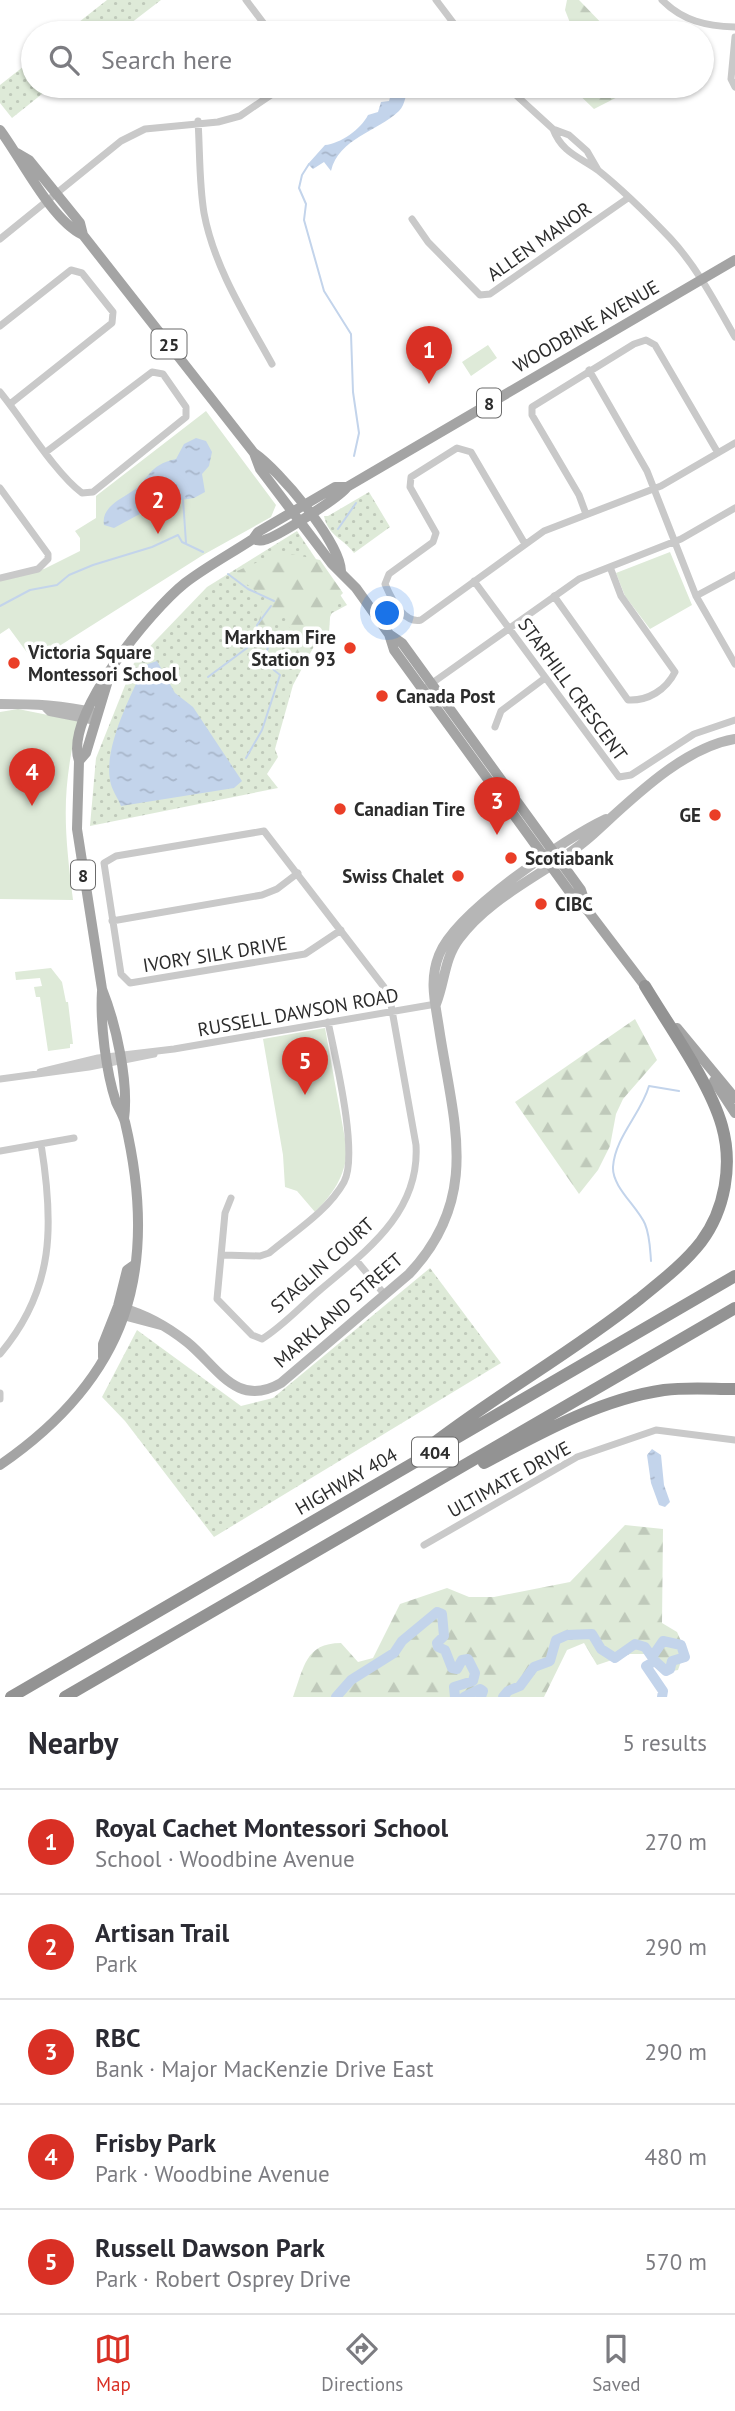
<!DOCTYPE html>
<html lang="en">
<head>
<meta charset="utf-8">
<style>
  body { margin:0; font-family:"PT Sans",sans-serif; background:#f7f7f7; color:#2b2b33 }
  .you { position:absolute; left:388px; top:614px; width:24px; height:24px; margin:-18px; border:5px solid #fff; border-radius:50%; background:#1a73e8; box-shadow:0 0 0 10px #1a73e833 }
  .badge { display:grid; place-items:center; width:46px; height:46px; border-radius:50%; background:#d93025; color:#fff; font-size:23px; font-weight:700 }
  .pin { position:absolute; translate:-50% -58px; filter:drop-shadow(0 2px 4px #0008) }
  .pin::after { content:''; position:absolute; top:37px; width:24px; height:21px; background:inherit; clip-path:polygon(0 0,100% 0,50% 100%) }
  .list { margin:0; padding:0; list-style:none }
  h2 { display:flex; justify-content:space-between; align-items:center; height:91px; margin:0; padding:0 28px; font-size:30px }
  h2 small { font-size:23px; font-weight:400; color:#7c7c81 }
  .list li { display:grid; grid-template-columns:46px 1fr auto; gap:21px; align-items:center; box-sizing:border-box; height:105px; padding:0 28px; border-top:2px solid #e1e1e2 }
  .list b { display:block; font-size:26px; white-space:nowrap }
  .list p { margin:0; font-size:23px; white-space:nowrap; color:#7c7c81 }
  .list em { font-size:23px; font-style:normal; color:#7c7c81 }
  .icon { flex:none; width:38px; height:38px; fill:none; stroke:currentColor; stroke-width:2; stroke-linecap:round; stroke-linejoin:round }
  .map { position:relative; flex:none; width:735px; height:1697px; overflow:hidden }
  .search { position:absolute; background:#fff; box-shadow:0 2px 5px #0004; left:21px; right:21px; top:21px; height:77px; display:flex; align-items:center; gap:18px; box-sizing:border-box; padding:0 24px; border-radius:38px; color:#7c7c81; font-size:26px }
  .sheet { height:616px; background:#fff }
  nav { display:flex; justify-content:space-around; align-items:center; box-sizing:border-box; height:98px; border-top:2px solid #e1e1e2; background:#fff; font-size:19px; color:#7c7c81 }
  nav a { display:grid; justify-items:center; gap:4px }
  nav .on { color:#d93025 }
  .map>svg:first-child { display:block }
</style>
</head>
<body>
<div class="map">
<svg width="735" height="1697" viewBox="0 0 735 1697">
  <defs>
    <pattern id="grass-dots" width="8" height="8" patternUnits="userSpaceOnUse" patternTransform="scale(1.75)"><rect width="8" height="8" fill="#deead8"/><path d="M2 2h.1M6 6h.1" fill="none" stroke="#bfc9ba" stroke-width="1.8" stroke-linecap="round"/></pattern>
    <pattern id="forest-firs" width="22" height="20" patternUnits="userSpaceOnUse" patternTransform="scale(1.75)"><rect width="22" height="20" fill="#deead8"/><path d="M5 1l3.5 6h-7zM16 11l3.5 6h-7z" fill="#bfc9ba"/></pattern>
    <pattern id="water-ripples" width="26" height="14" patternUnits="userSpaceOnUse" patternTransform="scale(1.75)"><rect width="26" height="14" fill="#c3d4eb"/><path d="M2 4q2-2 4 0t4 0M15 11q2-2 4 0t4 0" fill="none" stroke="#a8b6ca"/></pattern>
  </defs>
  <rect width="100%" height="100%" fill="#fff"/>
  <path fill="url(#grass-dots)" d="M 107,0 L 161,0 L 118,33 L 65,33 Z
    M 33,59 L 33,86 L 52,86 L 12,118 L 0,103 L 0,85 Z
    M 369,492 L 390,527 L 354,553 C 343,538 328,536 324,516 L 328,516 Z
    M 297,531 L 347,605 L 332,613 L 293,685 L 275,749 L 278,757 L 267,774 L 278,788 L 90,826 L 96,758 L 134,663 L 207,587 Z
    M 430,1268 L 501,1363 L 214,1537 L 125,1421 L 102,1397 L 137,1330 L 241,1406 L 273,1398 Z"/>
  <path fill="url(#forest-firs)" d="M 567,0 L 579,0 L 611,33 L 574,33 L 565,10 Z
    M 570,86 L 639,86 L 594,109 Z
    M 281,552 L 320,560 L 343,593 L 331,605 L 329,632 L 295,661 L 287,615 L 273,621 L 281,647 L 272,662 L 263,657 L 256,632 L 265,598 L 240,579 L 237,571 Z
    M 635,1019 L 657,1060 L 623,1099 L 616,1114 L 610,1146 L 598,1170 L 579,1194 L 515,1102 Z
    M 625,1525 L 663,1529 L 662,1623 L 677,1632 L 685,1650 L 678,1670 L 667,1672 L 651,1654 L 630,1654 L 597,1665 L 584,1643 L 567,1650 L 544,1697 L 293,1697 C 304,1668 305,1643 341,1643 L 358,1662 L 373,1658 L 400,1604 L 447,1588 L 469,1597 L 494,1597 L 570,1582 Z"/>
  <path fill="#deead8" d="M 488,345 L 497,358 L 471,376 L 462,362 Z
    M 206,411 L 276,505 L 271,517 L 203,555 L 34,662 L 9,628 L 0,634 L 0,579 L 44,569 L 80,551 L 80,538 L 75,531 L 96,518 L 96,496 Z
    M 670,552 L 692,605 L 650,629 L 625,596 L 616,573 Z
    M 18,709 L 78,721 C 61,792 64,828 73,900 L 0,899 L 0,712 Z
    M 51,968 L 62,982 L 66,1002 L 68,1002 L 73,1044 L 70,1044 L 70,1048 L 48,1051 L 40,997 L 36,997 L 34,987 L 42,986 L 40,978 L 16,980 L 15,972 Z
    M 325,1028 L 347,1150 C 345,1177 333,1194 315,1212 L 297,1191 L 285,1187 L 283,1155 L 263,1039 Z"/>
  <path fill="url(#water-ripples)" d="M 404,86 L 409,86 C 405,94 406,104 399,111 C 377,132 339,138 331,171 L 324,162 L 313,169 L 308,164 L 325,145 C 340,144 361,129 368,115 L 378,112 L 381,102 L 389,101 L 391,94 Z
    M 196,438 L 206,441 L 212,452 L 209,466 L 202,474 L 205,492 L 194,498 L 160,503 L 114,528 L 104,525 C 101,508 119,500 131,492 C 149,481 147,465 176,459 L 184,444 Z
    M 157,661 L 175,693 L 193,707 L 242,781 L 234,788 L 121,806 C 118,798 111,789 110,780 C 104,746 131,695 145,665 Z
    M 652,1449 L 661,1455 L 664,1485 L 670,1502 L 665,1507 L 659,1505 L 651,1483 L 647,1455 Z"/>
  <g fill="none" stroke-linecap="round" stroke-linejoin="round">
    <path stroke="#c3d4eb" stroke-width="2" d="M 309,164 L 302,175 L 299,188 L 306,204 L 304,220 L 324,291 L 351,334 L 353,392 L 359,433 L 354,456
      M 183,499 L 186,543
      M 338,529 L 356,503
      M 228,574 L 248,589 L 274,601
      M 0,606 L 30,590 L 57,585 L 69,575 L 93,565 L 152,547 L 178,535 L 182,542 L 203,552
      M 208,677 L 259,639
      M 246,758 L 262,730 L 280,675 C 270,668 264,659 268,647 L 260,645 L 256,634 L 257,625 L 271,606
      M 651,1261 C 650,1248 650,1236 645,1224 C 637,1206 612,1187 613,1167 C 615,1137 641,1114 649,1086 L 679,1091"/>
    <path stroke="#c3d4eb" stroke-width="10" d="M 336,1697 L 351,1680 L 394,1653 L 402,1641 L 437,1612 L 442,1614 L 444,1636 L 437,1643 L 438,1647 L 445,1650 L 452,1668 L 457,1669 L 462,1660 L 468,1659 L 475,1673 L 473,1681 L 454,1687 L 455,1697
      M 464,1697 L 480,1689 L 483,1691 L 481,1697
      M 503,1697 L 508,1691 L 520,1686 L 534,1667 L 550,1661 L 556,1640 L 567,1635 L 592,1634 L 601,1649 L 615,1658 L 635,1644 L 645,1647 L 652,1657 L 663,1641 L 681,1645 L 685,1657 L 672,1661 L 670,1669 L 666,1671 L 655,1661 L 646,1666 L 663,1691 L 662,1697"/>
    <path stroke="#c9c9c9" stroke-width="7" d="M 246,0 L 271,33
      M 436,0 L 461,33
      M 662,0 C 683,21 706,26 735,27
      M 735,37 L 731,79 L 735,87
      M 506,86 L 553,129 L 569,135 L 587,151 L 598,170
      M 198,121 C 200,151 199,183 204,213 C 214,267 246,317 272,364
      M 553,129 C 562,153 580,157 599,171 C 624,191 648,215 670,238 C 697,267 715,302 735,337
      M 412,219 L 428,242 L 480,295 L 490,294 L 628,198
      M 0,239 L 121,141 L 145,129 L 218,122 L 240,116 L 284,86
      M 0,326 L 71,270 L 82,273 L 113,312 L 112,323 L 10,404
      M 589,370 L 647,471 L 696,596 L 735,664
      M 0,392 C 23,420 55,473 82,493 L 93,492 L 186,417 L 186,407 L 163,374 L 152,372 L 46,452
      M 0,488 L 48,554 L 48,559 L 38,569 L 0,578
      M 586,514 L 579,495 L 532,415 L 532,407 L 634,344 L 646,340 L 655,345 L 718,453
      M 525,544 L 471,452 L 457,448 L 411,477 L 410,487 L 436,533 L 433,542 L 389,574 L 385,584 C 391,598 404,624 421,620 L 544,531 L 661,486 L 735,443
      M 474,581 L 619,777 L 631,775 L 694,734 L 735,720
      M 554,596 L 628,700 C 648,701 666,690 675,672 L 621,596 L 610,567
      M 696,596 L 735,575
      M 428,686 L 579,579 L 681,539 L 735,508
      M 495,727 L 501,711 L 545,678
      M 112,921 L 262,895 L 277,889 L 298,873
      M 40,1072 L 98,1058 L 174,1049 L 436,1004
      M 0,1079 L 89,1067 L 154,1054
      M 0,1151 L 74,1138
      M 231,1198 L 225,1213 L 217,1299 L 252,1335 L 262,1339 C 283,1326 301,1306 320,1290 C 366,1251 420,1213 416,1145 L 390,999 L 384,987 L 264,831 L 116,856 L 104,863 L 121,974 L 130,983 L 305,954 L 341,930
      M 223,1255 L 260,1256 L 269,1253 C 294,1232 328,1211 344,1182 C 359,1154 335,1056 328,1022
      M 356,1260 L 385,1295
      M 0,1354 C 55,1289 54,1224 41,1144
      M 0,1393 L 0,1399
      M 424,1545 L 577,1457 L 656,1430 L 735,1440"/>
    <path stroke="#b6b6b6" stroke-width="10" d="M 0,704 C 35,704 62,705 96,713
      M 45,706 L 50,711 L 91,719
      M 436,1004 C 445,982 444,959 459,939 C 492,894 549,873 590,837 C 629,802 681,748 735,739
      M 120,1307 C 146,1315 165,1325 187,1342 C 217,1366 236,1409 281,1383 L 409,1274 C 482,1197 453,1121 439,1028 C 435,1002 429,980 439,955 C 455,913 565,838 606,819
      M 127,1316 L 161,1325"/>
    <path stroke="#a4a4a4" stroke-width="10" d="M 0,130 C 21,158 51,220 83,235
      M 17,153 L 29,160 L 80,223 L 83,235 L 254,453 L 260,469 L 332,564 L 356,588 L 389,634 L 402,643 L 581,890 L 588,911
      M 254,453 C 279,470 340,542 341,571
      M 253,539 C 254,540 262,541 264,540 C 277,537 339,498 347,487 L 735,260
      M 389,634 L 394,650 L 569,891 L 588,911 L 648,990
      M 79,761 L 86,753 L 109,677
      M 677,1028 L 735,1098
      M 714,1081 L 735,1113
      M 124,1119 C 129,1082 116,1024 102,989 L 77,829 L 79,761 C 63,716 151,610 185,583 C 206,567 230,554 253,539 L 258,532 L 335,487 L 347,487
      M 103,1357 L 103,1344 L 118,1306 L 127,1270 L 134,1265
      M 0,1465 C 128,1377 160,1271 125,1122 C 123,1115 119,1109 116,1102 C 106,1072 100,1023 102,991"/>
    <path stroke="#939393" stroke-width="12" d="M 421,1453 C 490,1398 569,1355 638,1300 C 660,1282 683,1265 701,1242 C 725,1210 733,1165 722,1126 C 710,1083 669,1026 645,986
      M 484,1463 C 540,1433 601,1399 664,1390 C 687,1387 712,1389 735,1389
      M 11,1697 L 735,1276
      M 65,1697 L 735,1308"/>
  </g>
  <g fill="#ea3e27" stroke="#fff" stroke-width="2.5">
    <circle cx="350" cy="648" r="7"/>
    <circle cx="14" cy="663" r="7"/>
    <circle cx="382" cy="696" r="7"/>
    <circle cx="340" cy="809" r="7"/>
    <circle cx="715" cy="815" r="7"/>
    <circle cx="511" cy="858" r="7"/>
    <circle cx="458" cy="876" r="7"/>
    <circle cx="541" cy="904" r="7"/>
  </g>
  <g text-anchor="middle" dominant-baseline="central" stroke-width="7" stroke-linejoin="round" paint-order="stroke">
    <g fill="#fff" stroke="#6b6b6b" stroke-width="2">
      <rect x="151.5" y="329.5" width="35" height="29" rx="5"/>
      <rect x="477" y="388.5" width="24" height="29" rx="5"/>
      <rect x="71" y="860.5" width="24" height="29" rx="5"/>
      <rect x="412" y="1437.5" width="46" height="29" rx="5"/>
    </g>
    <g font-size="18" font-weight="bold" fill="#2c2c2c">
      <text x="169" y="344">25</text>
      <text x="489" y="403">8</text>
      <text x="83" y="875">8</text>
      <text x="435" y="1452">404</text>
    </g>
    <g font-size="19" fill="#2c2c2c" stroke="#fff">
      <text transform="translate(539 241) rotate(-35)">ALLEN MANOR</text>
      <text transform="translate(586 326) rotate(-30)">WOODBINE AVENUE</text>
      <text transform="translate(573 689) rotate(54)">STARHILL CRESCENT</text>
      <text transform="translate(215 954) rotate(-9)">IVORY SILK DRIVE</text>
      <text transform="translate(298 1012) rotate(-10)">RUSSELL DAWSON ROAD</text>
      <text transform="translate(322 1265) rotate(-42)">STAGLIN COURT</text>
      <text transform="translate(338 1310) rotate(-41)">MARKLAND STREET</text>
      <text transform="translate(509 1479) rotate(-29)">ULTIMATE DRIVE</text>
      <text transform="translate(346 1481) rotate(-30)">HIGHWAY 404</text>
    </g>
    <g font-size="19" font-weight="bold" fill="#2c2c2c" stroke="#fff" text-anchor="start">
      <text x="336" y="637" text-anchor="end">Markham Fire<tspan x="336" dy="22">Station 93</tspan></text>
      <text x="28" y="652">Victoria Square<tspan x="28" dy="22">Montessori School</tspan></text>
      <text x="396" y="696">Canada Post</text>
      <text x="354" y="809">Canadian Tire</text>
      <text x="701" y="815" text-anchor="end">GE</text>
      <text x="525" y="858">Scotiabank</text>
      <text x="444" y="876" text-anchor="end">Swiss Chalet</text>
      <text x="555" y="904">CIBC</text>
    </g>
  </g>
</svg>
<div class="you"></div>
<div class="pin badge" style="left:429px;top:384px">1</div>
<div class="pin badge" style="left:158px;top:534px">2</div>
<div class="pin badge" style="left:497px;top:835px">3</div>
<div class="pin badge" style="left:32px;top:806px">4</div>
<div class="pin badge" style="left:305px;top:1095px">5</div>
<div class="search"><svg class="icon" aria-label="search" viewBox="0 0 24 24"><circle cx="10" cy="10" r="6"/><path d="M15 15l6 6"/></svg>Search here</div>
</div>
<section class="sheet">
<h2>Nearby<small>5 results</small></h2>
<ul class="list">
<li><span class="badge">1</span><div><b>Royal Cachet Montessori School</b><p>School · Woodbine Avenue</p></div><em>270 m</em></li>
<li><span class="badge">2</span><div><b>Artisan Trail</b><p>Park</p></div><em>290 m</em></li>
<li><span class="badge">3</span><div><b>RBC</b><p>Bank · Major MacKenzie Drive East</p></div><em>290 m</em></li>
<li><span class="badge">4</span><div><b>Frisby Park</b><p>Park · Woodbine Avenue</p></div><em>480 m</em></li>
<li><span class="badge">5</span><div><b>Russell Dawson Park</b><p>Park · Robert Osprey Drive</p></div><em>570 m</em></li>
</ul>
</section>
<nav>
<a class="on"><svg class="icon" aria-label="map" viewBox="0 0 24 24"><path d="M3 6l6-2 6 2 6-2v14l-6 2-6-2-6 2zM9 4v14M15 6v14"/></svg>Map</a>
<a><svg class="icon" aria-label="directions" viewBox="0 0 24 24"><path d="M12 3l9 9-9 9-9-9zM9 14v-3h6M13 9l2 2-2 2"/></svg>Directions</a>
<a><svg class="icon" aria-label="saved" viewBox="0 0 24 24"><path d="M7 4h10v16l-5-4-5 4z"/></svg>Saved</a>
</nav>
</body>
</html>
